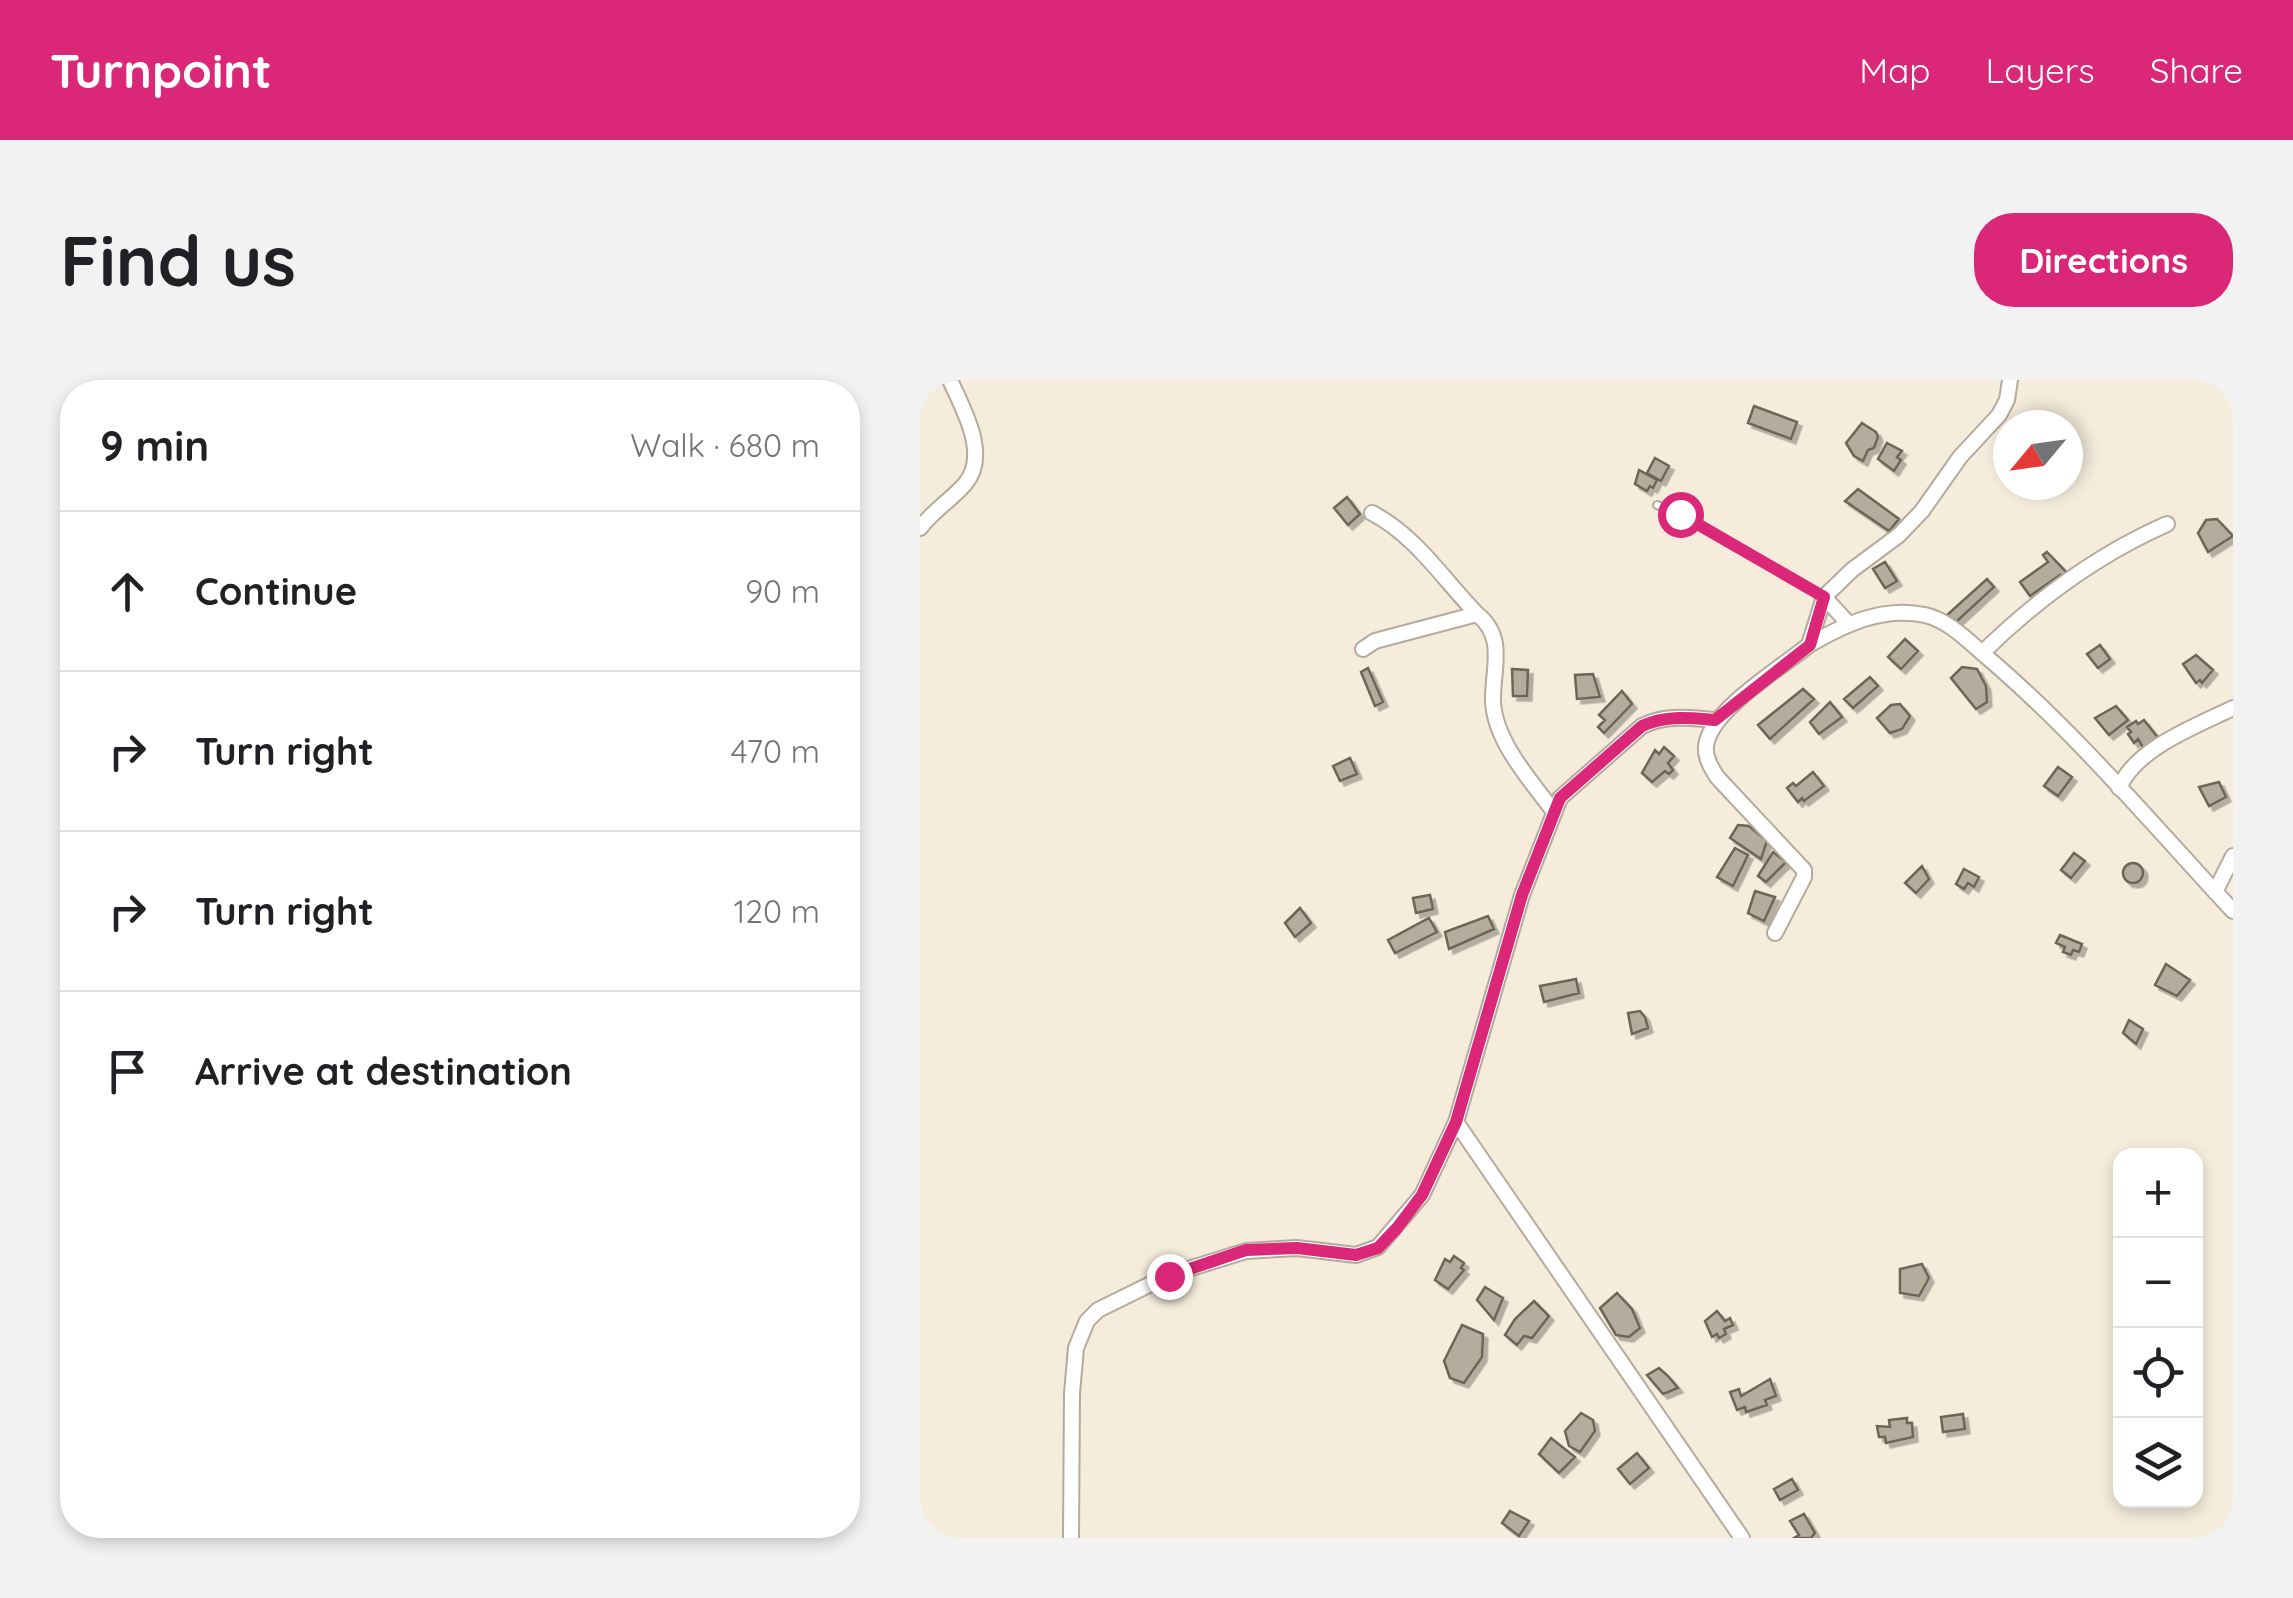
<!DOCTYPE html>
<html lang="en">
<head>
<meta charset="utf-8">
<style>
  body { margin:0; font-family:Quicksand,sans-serif; background:#f2f2f2; color:#202124 }
  .controls { position:absolute; right:30px; bottom:30px; display:grid; overflow:hidden; border-radius:20px; box-shadow:0 5px 15px #0003 }
  .controls button { width:90px; height:90px; display:grid; place-items:center; padding:0; border:0; border-bottom:2px solid #e0e0e0; background:#fff; color:#202124; font:50px sans-serif }
  .compass { position:absolute; left:1073px; top:30px; width:90px; height:90px; border-radius:50%; background:#fff; box-shadow:0 5px 15px #0003; rotate:241deg }
  .stop { position:absolute; width:30px; height:30px; margin:-22px; border:8px solid #db2777; border-radius:50%; background:#fff }
  .stop.end { background:#db2777; border-color:#fff; box-shadow:0 2px 10px #0008 }
  .list { margin:0; padding:0; list-style:none }
  h2 { display:flex; justify-content:space-between; align-items:center; height:130px; margin:0; padding:0 40px; font-size:42px }
  h2 small { font-size:32px; font-weight:400; color:#757577 }
  .list li { display:grid; grid-template-columns:65px 1fr auto; gap:30px; align-items:center; box-sizing:border-box; height:160px; padding:0 40px; border-top:2px solid #e0e0e0 }
  .list b { display:block; font-size:38px; white-space:nowrap }
  .list em { font-size:32px; font-style:normal; color:#757577 }
  .icon { flex:none; width:55px; height:55px; fill:none; stroke:currentColor; stroke-width:2; stroke-linecap:round; stroke-linejoin:round }
  .map { position:relative; flex:none; width:1313px; height:1158px; overflow:hidden; border-radius:40px }
  header { display:flex; align-items:center; gap:60px; box-sizing:border-box; height:140px; padding:0 50px; background:#db2777; color:#fff }
  header strong { font-size:48px }
  nav { display:flex; gap:55px; margin-inline-start:auto; font-size:35px }
  .intro { display:flex; align-items:center; justify-content:space-between; box-sizing:border-box; height:240px; padding:0 60px }
  h1 { margin:0; font-size:70px }
  .button { padding:25px 45px; border-radius:40px; background:#db2777; color:#fff; font-size:35px; font-weight:700 }
  main { display:flex; gap:60px; padding:0 60px }
  aside { flex:1; background:#fff; border-radius:40px; box-shadow:0 5px 15px #0003 }
  .map>svg:first-child { display:block }
</style>
</head>
<body>
<header>
<strong>Turnpoint</strong>
<nav><a>Map</a><a>Layers</a><a>Share</a></nav>
</header>
<div class="intro"><h1>Find us</h1><a class="button">Directions</a></div>
<main>
<aside>
<h2>9 min<small>Walk · 680 m</small></h2>
<ul class="list">
<li><svg class="icon" aria-label="ahead" viewBox="0 0 24 24"><path d="M12 20V5M6 11l6-6 6 6"/></svg><div><b>Continue</b></div><em>90 m</em></li>
<li><svg class="icon" aria-label="right" viewBox="0 0 24 24"><path d="M7 20v-9h11M14 6l5 5-5 5"/></svg><div><b>Turn right</b></div><em>470 m</em></li>
<li><svg class="icon" aria-label="right" viewBox="0 0 24 24"><path d="M7 20v-9h11M14 6l5 5-5 5"/></svg><div><b>Turn right</b></div><em>120 m</em></li>
<li><svg class="icon" aria-label="arrive" viewBox="0 0 24 24"><path d="M6 21V4h12l-3 4 3 4H6"/></svg><div><b>Arrive at destination</b></div></li>
</ul>
</aside>
<div class="map">
<svg width="1313" height="1158" viewBox="0 0 1313 1158">
  <defs>
    <filter id="shadow"><feDropShadow dx="4.5" dy="4.5" stdDeviation="0" flood-color="#0004"/></filter>
  </defs>
  <rect width="100%" height="100%" fill="#f5ecdc"/>
  <path fill="#b5ac9d" stroke="#6d6557" stroke-width="2.5" filter="url(#shadow)" d="M 834,26 L 877,42 L 871,59 L 828,43 Z
    M 942,43 L 956,52 L 958,57 L 954,68 L 948,70 L 943,81 L 934,76 L 926,63 Z
    M 967,63 L 982,71 L 977,77 L 981,80 L 974,91 L 958,79 Z
    M 735,78 L 749,86 L 741,101 L 727,93 Z
    M 719,90 L 737,100 L 733,108 L 730,106 L 727,111 L 715,104 Z
    M 938,109 L 979,139 L 969,151 L 925,121 Z
    M 427,117 L 440,134 L 428,145 L 414,128 Z
    M 1297,139 L 1313,156 L 1288,172 L 1278,153 L 1286,140 Z
    M 1127,172 L 1149,195 L 1143,200 L 1140,195 L 1110,216 L 1100,202 L 1128,182 L 1123,175 Z
    M 965,182 L 977,201 L 965,208 L 953,189 Z
    M 1067,199 L 1074,207 L 1035,243 L 1027,235 Z
    M 985,259 L 998,271 L 981,289 L 968,277 Z
    M 1180,265 L 1190,279 L 1178,288 L 1167,274 Z
    M 1276,275 L 1293,290 L 1282,303 L 1280,300 L 1276,303 L 1263,284 Z
    M 1042,287 L 1057,289 L 1066,306 L 1067,322 L 1056,329 L 1031,298 Z
    M 448,288 L 463,322 L 455,326 L 441,292 Z
    M 592,289 L 608,290 L 607,316 L 593,316 Z
    M 673,294 L 680,317 L 657,319 L 655,295 Z
    M 950,297 L 958,306 L 933,328 L 924,319 Z
    M 883,309 L 894,319 L 850,359 L 838,345 Z
    M 702,311 L 712,324 L 684,353 L 678,347 L 685,340 L 679,335 Z
    M 910,322 L 922,337 L 899,354 L 890,342 Z
    M 980,324 L 990,336 L 982,349 L 970,353 L 957,338 L 971,325 Z
    M 1196,326 L 1208,340 L 1189,355 L 1175,338 Z
    M 1224,340 L 1239,359 L 1225,371 L 1218,359 L 1214,363 L 1208,354 L 1211,352 L 1207,347 L 1216,341 L 1218,344 Z
    M 744,367 L 754,376 L 748,383 L 753,390 L 749,394 L 745,391 L 732,402 L 722,393 L 735,370 L 739,374 Z
    M 430,378 L 437,394 L 420,401 L 413,386 Z
    M 1138,387 L 1152,397 L 1138,416 L 1124,406 Z
    M 893,392 L 904,406 L 884,421 L 882,418 L 878,422 L 867,408 L 873,403 L 876,406 Z
    M 1299,402 L 1306,417 L 1289,426 L 1279,407 Z
    M 818,445 L 829,446 L 847,461 L 841,479 L 810,458 Z
    M 815,468 L 828,475 L 813,506 L 797,497 Z
    M 853,472 L 866,482 L 846,502 L 838,496 Z
    M 1154,473 L 1165,481 L 1151,498 L 1141,490 Z
    M1203 493a10 10 0 1 1 20 0a10 10 0 1 1-20 0Z
    M 1002,486 L 1009,499 L 996,513 L 985,503 Z
    M 1044,489 L 1059,497 L 1054,507 L 1048,503 L 1044,509 L 1036,504 Z
    M 835,511 L 855,517 L 844,541 L 828,533 Z
    M 510,515 L 513,529 L 496,533 L 493,518 Z
    M 380,528 L 391,543 L 375,557 L 365,543 Z
    M 568,536 L 574,549 L 529,569 L 525,552 Z
    M 509,538 L 517,552 L 475,573 L 468,560 Z
    M 1140,555 L 1162,564 L 1159,572 L 1153,570 L 1151,575 L 1143,572 L 1145,567 L 1136,563 Z
    M 1246,584 L 1270,600 L 1257,616 L 1235,605 Z
    M 656,599 L 659,613 L 624,622 L 620,606 Z
    M 720,631 L 725,637 L 728,648 L 712,654 L 708,633 Z
    M 1209,640 L 1223,649 L 1216,664 L 1203,653 Z
    M 534,876 L 544,883 L 541,888 L 544,890 L 528,909 L 515,900 L 525,879 L 530,882 Z
    M 1002,884 L 1009,898 L 999,916 L 980,913 L 980,889 Z
    M 565,907 L 583,918 L 574,940 L 557,920 Z
    M 697,913 L 712,929 L 720,948 L 709,957 L 696,955 L 680,928 Z
    M 614,921 L 629,936 L 612,958 L 604,956 L 597,965 L 585,955 L 595,939 Z
    M 797,931 L 805,941 L 810,938 L 813,945 L 804,949 L 806,954 L 799,958 L 797,954 L 792,957 L 785,941 Z
    M 542,945 L 563,954 L 562,977 L 544,1003 L 530,998 L 524,981 Z
    M 739,988 L 748,996 L 758,1008 L 743,1014 L 727,995 Z
    M 850,999 L 856,1016 L 845,1020 L 847,1025 L 826,1032 L 825,1027 L 817,1030 L 810,1012 L 819,1009 L 821,1016 Z
    M 661,1033 L 673,1040 L 675,1051 L 660,1072 L 649,1066 L 645,1051 Z
    M 1043,1034 L 1045,1049 L 1023,1052 L 1021,1037 Z
    M 987,1038 L 987,1043 L 992,1043 L 993,1057 L 966,1063 L 965,1057 L 959,1057 L 957,1046 L 970,1047 L 969,1040 Z
    M 631,1058 L 655,1077 L 639,1093 L 619,1074 Z
    M 717,1073 L 729,1088 L 710,1104 L 698,1089 Z
    M 872,1099 L 878,1110 L 860,1120 L 854,1109 Z
    M 590,1131 L 609,1141 L 599,1156 L 582,1143 Z
    M 884,1134 L 895,1153 L 891,1158 L 874,1158 L 879,1155 L 870,1141 Z"/>
  <g fill="none" stroke-linecap="round" stroke-linejoin="round">
    <defs>
      <path id="service" d="M 737,125 L 760,134 L 903,216"/>
      <path id="minor" d="M 1090,0 L 1087,20 L 1079,35 L 1040,77 L 1002,131 L 979,155 L 932,190 L 904,217 L 889,265 C 925,244 963,226 1005,235 C 1030,241 1049,262 1068,278 C 1157,354 1233,445 1313,531
        M 452,133 C 495,155 524,200 557,234
        M 0,148 C 13,131 31,120 45,104 C 70,75 43,29 30,0
        M 904,217 L 928,243
        M 443,269 L 455,261 L 557,234 C 587,258 572,289 573,322 C 575,362 612,402 634,432
        M 1062,273 C 1115,221 1179,174 1247,144
        M 795,340 C 769,338 746,334 722,346 L 640,418 L 602,515 L 536,742 L 822,1158
        M 1199,408 C 1216,368 1276,346 1313,328
        M 1295,512 L 1313,476
        M 855,553 L 884,497 L 884,490 L 797,397 C 790,386 783,374 787,361 C 796,327 862,287 889,265
        M 151,1158 L 152,1013 L 156,968 L 167,941 L 178,930 L 249,895 L 326,871 L 377,868 L 436,875 L 458,867 L 502,815 L 536,742"/>
    </defs>
    <use href="#service" stroke="#b4ab9c" stroke-width="10"/>
    <use href="#minor" stroke="#b4ab9c" stroke-width="18"/>
    <use href="#service" stroke="#fff" stroke-width="6"/>
    <use href="#minor" stroke="#fff" stroke-width="14"/>
  </g>
  <g fill="none" stroke-linecap="round" stroke-linejoin="round">
    <path stroke="#db2777" stroke-width="12" d="M 249,896 L 326,870 L 377,868 L 436,875 L 458,868 L 477,848 L 502,815 L 536,742 L 602,515 L 640,418 L 722,346 C 746,335 769,338 795,340 L 890,265 L 904,217 L 760,134"/>
  </g>
</svg>
<div class="controls">
<button>+</button>
<button>−</button>
<button><svg class="icon" aria-label="locate" viewBox="0 0 24 24"><circle cx="12" cy="12" r="6"/><path d="M12 2v4M12 18v4M2 12h4M18 12h4"/></svg></button>
<button><svg class="icon" aria-label="layers" viewBox="0 0 24 24"><path d="M12 4l9 5-9 5-9-5zM3 14l9 5 9-5"/></svg></button>
</div>
<svg class="compass" viewBox="-18 -18 36 36"><path d="M0-13l5 13h-10z" fill="#e53935"/><path d="M0 13l5-13h-10z" fill="#757577"/></svg>
<div class="stop" style="left:760px;top:134px"></div>
<div class="stop end" style="left:249px;top:896px"></div>
</div>
</main>
</body>
</html>
